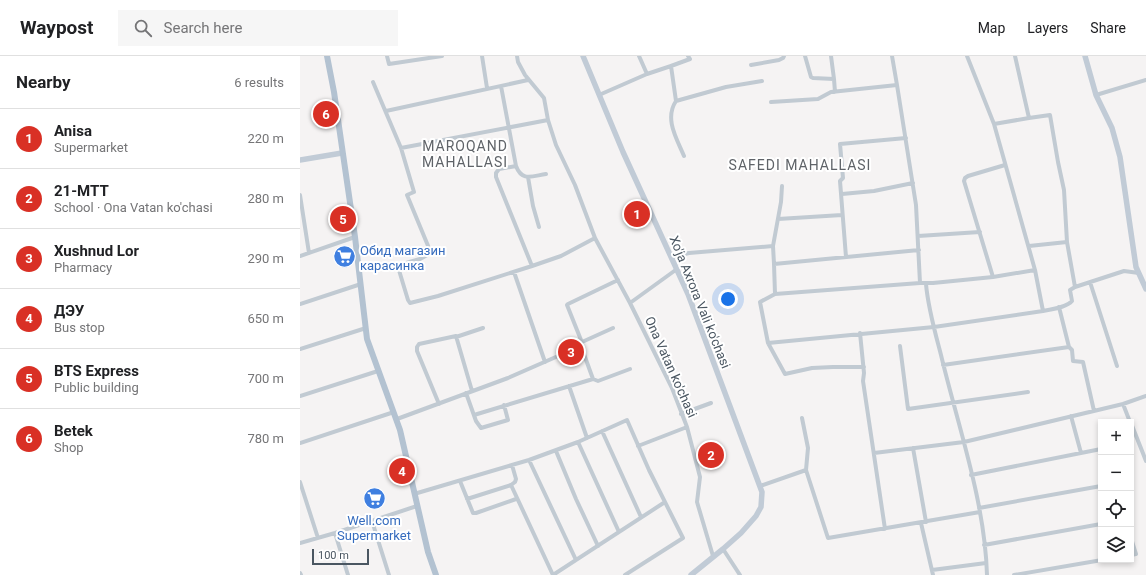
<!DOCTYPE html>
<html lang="en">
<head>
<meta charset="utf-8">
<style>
  body { margin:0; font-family:Roboto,sans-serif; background:#f6f6f6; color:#202124 }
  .controls { position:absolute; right:12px; bottom:12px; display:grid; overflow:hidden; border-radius:0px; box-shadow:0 2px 6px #0003 }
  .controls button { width:36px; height:36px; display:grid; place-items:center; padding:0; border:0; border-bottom:1px solid #e0e0e0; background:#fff; color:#202124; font:20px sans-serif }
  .scale { position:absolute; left:12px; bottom:10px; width:57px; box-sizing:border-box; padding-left:4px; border:2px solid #4a5661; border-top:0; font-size:11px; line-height:14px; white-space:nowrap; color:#4a5661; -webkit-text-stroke:3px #fff; paint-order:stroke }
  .you { position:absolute; left:428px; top:243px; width:14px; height:14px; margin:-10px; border:3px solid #fff; border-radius:50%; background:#1a73e8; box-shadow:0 0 0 6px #1a73e833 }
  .badge { display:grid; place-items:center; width:26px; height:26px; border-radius:50%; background:#d93025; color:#fff; font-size:13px; font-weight:700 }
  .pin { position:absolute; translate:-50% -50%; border:2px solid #fff; box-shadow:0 1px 4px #0006 }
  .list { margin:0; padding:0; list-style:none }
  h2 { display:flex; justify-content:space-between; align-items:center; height:52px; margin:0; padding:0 16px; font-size:17px }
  h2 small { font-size:13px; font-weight:400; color:#757577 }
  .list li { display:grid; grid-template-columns:26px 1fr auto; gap:12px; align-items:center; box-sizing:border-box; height:60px; padding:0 16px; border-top:1px solid #e0e0e0 }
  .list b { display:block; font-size:15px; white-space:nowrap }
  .list p { margin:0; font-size:13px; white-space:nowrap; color:#757577 }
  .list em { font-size:13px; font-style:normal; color:#757577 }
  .icon { flex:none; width:22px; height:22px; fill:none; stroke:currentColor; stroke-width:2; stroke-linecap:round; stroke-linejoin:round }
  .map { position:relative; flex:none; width:846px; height:519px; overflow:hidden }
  header { display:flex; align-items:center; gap:24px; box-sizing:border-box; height:56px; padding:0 20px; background:#fff; border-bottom:1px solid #e0e0e0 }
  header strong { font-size:19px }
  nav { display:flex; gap:22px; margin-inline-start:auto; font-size:14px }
  .search { width:280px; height:36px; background:#f6f6f6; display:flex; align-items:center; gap:10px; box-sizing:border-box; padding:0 14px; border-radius:0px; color:#757577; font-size:15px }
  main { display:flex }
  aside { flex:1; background:#fff }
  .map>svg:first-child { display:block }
</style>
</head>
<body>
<header>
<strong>Waypost</strong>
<div class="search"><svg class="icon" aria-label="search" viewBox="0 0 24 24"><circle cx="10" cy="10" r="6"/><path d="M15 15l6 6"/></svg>Search here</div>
<nav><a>Map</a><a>Layers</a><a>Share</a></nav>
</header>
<main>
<aside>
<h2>Nearby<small>6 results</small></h2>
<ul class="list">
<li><span class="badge">1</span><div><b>Anisa</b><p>Supermarket</p></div><em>220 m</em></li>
<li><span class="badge">2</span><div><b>21-MTT</b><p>School · Ona Vatan ko'chasi</p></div><em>280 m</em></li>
<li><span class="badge">3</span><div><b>Xushnud Lor</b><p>Pharmacy</p></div><em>290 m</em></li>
<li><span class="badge">4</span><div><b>ДЭУ</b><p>Bus stop</p></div><em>650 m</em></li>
<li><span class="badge">5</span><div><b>BTS Express</b><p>Public building</p></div><em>700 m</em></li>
<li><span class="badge">6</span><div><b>Betek</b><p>Shop</p></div><em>780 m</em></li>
</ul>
</aside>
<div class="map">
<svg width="846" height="519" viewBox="0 0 846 519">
  <rect width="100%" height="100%" fill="#f5f3f3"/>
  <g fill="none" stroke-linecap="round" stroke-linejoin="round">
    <path stroke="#c1cad2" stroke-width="4" d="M 87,0 L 89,8 L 142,0
      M 182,0 L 187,32
      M 217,0 L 218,6 L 225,19 L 244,42 L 248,64 L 256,89 L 275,129 L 295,182 L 330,247 L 372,332 L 387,371 L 400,421 L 397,446 L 413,500
      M 339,0 L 347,18
      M 505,0 L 511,21 L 513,22 L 534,23 L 535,36
      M 531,0 L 534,23
      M 667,0 L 694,68
      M 715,0 L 729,62 L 750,59 L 758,106 L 764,134 L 767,186 L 775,231
      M 451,9 L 479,4 L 483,2 L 484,0
      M 371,10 L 390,3 L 388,0
      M 73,26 L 101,92 L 114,136 L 107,139 L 131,197 L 120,203 L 99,209 L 98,211 L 108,244 L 110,247 L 138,240 L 232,210 L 261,200 L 295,182
      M 597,29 L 616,149 L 620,227 L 633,227 L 693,221 L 735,214 L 694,68 L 729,62
      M 201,30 L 216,110 L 199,113 L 196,117 L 196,121 L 232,210
      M 299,39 L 347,18 L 371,10 L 376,45 L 426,31 L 462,25
      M 796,39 L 846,24
      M 376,45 C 364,63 377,83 384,100
      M 471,46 L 518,43 L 531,36 L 597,29 L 592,0
      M 86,55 L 228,24
      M 101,92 L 248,64
      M 216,110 C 222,126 232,120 246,118
      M 228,121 L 233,150 L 239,171
      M 542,138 L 574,135 L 613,127
      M 0,139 L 9,197
      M 478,163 L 542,159
      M 618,180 L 680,176
      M 473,190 L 481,146 L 482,130
      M 729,190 L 767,186
      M 0,200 L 55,181
      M 371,201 L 389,197 L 473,190 L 474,208 L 619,194
      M 546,201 L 540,125 L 543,122 L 540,88 L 606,82
      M 474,208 L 475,238 L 620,227
      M 735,214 L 743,255
      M 214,216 L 245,306
      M 693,221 L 664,125 L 665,122 L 668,120 L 705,109
      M 790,226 L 817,310
      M 626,228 C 628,252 635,276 641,299 C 658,370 685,446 687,519
      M 475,238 L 460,246 L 468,287 L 634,271 L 743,255 C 751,253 766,252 772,245 L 770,234 L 775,231 L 824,215 L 839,217
      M 330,247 L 377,213
      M 0,248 L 61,228
      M 560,277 L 564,317 L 563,325 L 585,473
      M 156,281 L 183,272
      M 282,286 L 313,272
      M 468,287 L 485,318 L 512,312 L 533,311 L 564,311
      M 600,290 L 608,353 L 728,336
      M 769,291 L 772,294 L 773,305 L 783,306 L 794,355
      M 0,293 L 66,272
      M 643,309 L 769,291 L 759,251
      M 293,323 L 298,325 L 330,313
      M 269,330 L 287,382
      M 166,337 L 176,365 L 181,372 L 208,364 L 204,349
      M 0,340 L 78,315
      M 139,348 L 117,295 L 117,291 L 119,288 L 156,280 L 172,335
      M 823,348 L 830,366
      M 381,358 L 411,347
      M 174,359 L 293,323 L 281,290
      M 771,360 L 781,397
      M 502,362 L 508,392 L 506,414
      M 97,363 L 208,322 L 281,290 L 281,284 L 267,249 L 268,248 L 318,224
      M 831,367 L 846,405
      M 302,375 L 341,461
      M 278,386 L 319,476
      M 0,387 L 94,356
      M 338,390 L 387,371
      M 613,392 L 626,466
      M 256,395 L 276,443 L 298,490
      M 574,397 L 664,386 L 823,348 L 846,340
      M 229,404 L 276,504
      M 671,419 L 801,393
      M 160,425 L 173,457 L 176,457 L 216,443
      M 0,426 L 18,482
      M 211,429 L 215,426 L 216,423 L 212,409
      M 460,430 L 506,414 L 528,482 L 680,456
      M 114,438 L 229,404 L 278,386 L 327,364 L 349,414 L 383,482 L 325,519
      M 167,443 L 211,429 L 253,519
      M 679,452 L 801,430
      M 72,465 L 89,519
      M 621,467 L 633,519
      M 35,477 L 48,519
      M 831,482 L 836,498 L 831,499
      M 0,487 L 35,477 L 117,450
      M 684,489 L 801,468
      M 423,493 L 440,519
      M 632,514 L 686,507
      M 0,517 L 1,519
      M 253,519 L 365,446
      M 714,519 L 802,504"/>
    <path stroke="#c1cbd6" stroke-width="5.5" d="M 283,0 L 323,96 L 388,238 L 462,436 L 461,451 L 456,460 L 441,477 L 423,493 L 391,519
      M 785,0 L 796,39 L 812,72 L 820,101 L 836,211 L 846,233
      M 0,104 L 42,97"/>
    <path stroke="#b3c2d1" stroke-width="6" d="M 27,0 L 34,36 L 55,181 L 67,283 L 100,374 L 128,496 L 136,519"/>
  </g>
  <defs>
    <symbol id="supermarket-disc" viewBox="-11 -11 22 22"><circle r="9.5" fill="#3f7fe0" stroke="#fff"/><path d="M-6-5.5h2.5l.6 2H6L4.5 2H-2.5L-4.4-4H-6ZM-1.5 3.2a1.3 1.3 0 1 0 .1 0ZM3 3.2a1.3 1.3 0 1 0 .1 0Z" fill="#fff"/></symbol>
  </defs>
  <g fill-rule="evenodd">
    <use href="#supermarket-disc" x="32" y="188" width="25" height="25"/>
    <use href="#supermarket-disc" x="62" y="430" width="25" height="25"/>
  </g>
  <g text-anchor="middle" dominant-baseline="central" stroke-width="4" stroke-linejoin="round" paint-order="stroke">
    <g font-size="13" fill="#366cbe" stroke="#fff" text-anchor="start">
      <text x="60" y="194">Обид магазин<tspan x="60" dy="15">карасинка</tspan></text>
      <text x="74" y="464" text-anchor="middle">Well.com<tspan x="74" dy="15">Supermarket</tspan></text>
    </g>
    <g font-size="13" fill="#4a5661" stroke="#fff">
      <text transform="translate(400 246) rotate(68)">Xo'ja Axrora Vali ko'chasi</text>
      <text transform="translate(371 311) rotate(66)">Ona Vatan ko'chasi</text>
    </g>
    <g font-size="14" letter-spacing="1" fill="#5f6368" stroke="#fff">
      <text x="165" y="90">MAROQAND<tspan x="165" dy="16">MAHALLASI</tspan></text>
      <text x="500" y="109">SAFEDI MAHALLASI</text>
    </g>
  </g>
</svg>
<div class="controls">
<button>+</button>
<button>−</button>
<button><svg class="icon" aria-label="locate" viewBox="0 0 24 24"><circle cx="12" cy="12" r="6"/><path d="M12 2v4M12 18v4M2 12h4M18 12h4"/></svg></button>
<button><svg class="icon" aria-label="layers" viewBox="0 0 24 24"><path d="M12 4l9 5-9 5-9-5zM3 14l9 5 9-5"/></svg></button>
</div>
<div class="scale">100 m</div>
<div class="you"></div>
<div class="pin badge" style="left:337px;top:158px">1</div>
<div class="pin badge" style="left:411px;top:399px">2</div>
<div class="pin badge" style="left:271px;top:296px">3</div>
<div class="pin badge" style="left:102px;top:415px">4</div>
<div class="pin badge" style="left:43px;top:163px">5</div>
<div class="pin badge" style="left:26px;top:58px">6</div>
</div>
</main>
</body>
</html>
